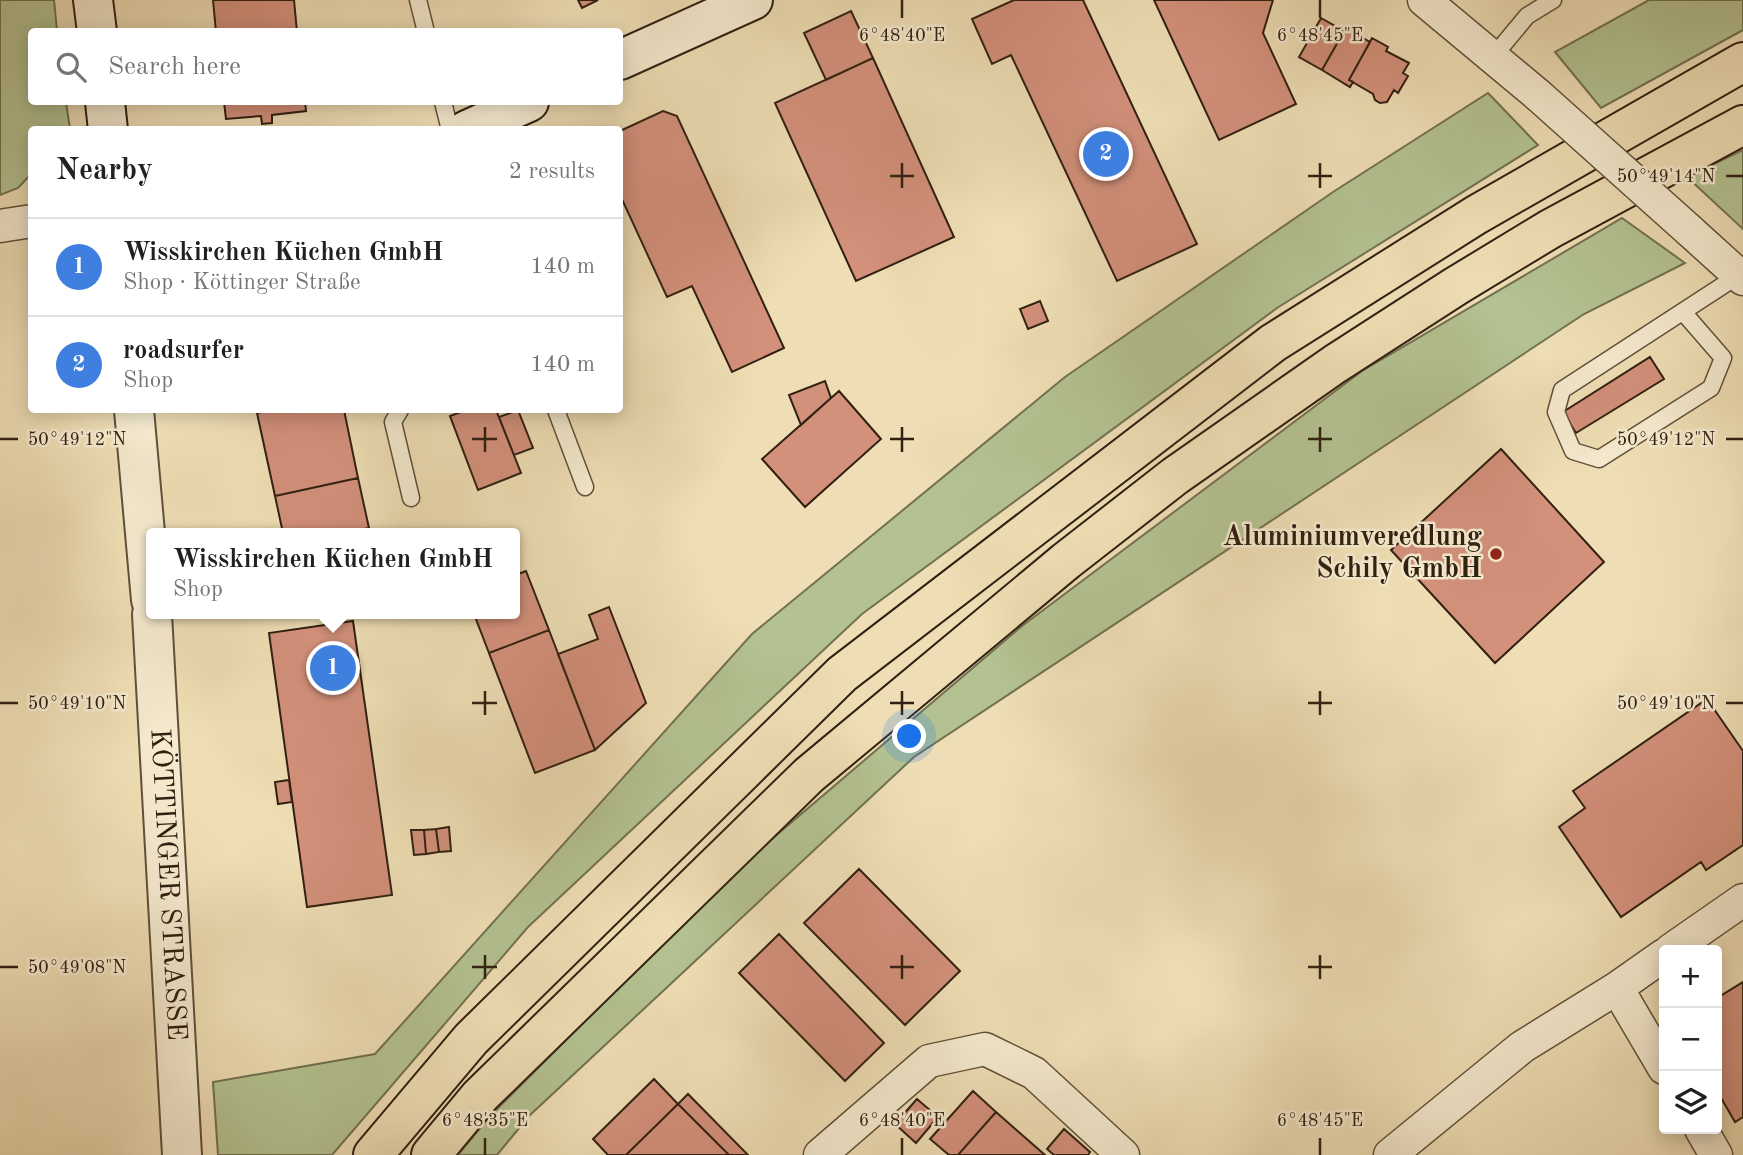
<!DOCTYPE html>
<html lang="en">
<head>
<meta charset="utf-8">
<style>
  body { margin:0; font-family:"Old Standard TT",serif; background:#f2f2f2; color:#202124 }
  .controls { position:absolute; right:21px; bottom:21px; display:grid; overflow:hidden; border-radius:7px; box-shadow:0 4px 18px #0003 }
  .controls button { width:63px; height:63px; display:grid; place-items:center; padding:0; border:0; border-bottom:2px solid #e0e0e0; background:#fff; color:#202124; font:35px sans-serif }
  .you { position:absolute; left:910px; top:737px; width:24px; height:24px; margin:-18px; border:5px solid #fff; border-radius:50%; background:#1a73e8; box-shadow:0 0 0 10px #1a73e833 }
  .badge { display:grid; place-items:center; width:46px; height:46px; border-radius:50%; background:#111827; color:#fff; font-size:23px; font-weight:700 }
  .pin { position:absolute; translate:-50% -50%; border:4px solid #fff; box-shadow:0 2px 7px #0006 }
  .popup { position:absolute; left:146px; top:528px; width:374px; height:91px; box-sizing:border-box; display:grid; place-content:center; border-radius:7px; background:#fff; filter:drop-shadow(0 2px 5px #0005); font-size:23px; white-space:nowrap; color:#757577 }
  .popup b { font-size:26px; color:#202124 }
  .popup::after { content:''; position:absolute; left:50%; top:100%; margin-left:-14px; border:14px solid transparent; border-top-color:#fff }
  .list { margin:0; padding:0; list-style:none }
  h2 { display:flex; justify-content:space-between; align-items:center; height:91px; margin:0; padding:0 28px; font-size:30px }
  h2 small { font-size:23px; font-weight:400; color:#757577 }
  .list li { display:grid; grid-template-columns:46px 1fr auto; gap:21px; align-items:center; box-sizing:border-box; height:98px; padding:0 28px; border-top:2px solid #e0e0e0 }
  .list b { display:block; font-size:26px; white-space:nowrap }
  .list p { margin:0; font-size:23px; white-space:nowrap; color:#757577 }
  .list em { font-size:23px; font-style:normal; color:#757577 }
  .icon { flex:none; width:38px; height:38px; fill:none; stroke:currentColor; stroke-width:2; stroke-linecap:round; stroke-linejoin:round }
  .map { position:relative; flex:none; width:1743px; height:1155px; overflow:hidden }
  .search { position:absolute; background:#fff; box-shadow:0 4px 18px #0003; left:28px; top:28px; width:595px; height:77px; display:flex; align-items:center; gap:18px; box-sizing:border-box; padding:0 24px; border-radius:7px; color:#757577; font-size:26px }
  .panel { position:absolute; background:#fff; box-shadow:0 4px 18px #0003; left:28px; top:126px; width:595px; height:287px; border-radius:7px }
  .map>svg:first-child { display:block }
</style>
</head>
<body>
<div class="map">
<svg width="1743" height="1155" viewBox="0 0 1743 1155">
  <rect width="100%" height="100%" fill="#efdeb5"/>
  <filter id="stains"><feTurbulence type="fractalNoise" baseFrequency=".00286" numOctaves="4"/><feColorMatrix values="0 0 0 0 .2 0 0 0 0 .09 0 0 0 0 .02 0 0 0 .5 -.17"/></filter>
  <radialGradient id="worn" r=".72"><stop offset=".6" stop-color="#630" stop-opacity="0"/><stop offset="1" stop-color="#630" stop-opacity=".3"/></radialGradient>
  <path fill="#b4c291" stroke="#727151" stroke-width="2" d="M 0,0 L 54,0 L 57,31 L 32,32 L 32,102 L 66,102 L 70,129 L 32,130 L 31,174 L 18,188 L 0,195 Z
    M 1649,0 L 1743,0 L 1743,30 L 1601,108 L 1555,52 Z
    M 1488,93 L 1538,145 L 1277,308 L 862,614 L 528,927 L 332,1155 L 218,1155 L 213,1082 L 375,1054 L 752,634 L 1065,377 L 1333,192 Z
    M 1743,150 L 1743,229 L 1687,177 Z
    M 1622,218 L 1685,263 L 1584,314 L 914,757 L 529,1116 L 497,1155 L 458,1155 L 490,1116 L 739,867 L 1022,626 L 1362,371 Z"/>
  <path fill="#d3907b" stroke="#302011" stroke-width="2" d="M 213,0 L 294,0 L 297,32 L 216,32 Z
    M 578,0 L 598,0 L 582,8 Z
    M 1014,0 L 1083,0 L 1197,244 L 1117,281 L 1011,55 L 992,64 L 972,19 Z
    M 1154,0 L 1273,0 L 1263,33 L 1296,104 L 1219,140 Z
    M 851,11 L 873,58 L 826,80 L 804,33 Z
    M 1321,18 L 1344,31 L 1322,70 L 1299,57 Z
    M 1346,28 L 1370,42 L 1349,80 L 1353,82 L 1350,87 L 1322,70 Z
    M 1372,38 L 1388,47 L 1386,51 L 1409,63 L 1403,73 L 1408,76 L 1398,93 L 1394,90 L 1387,102 L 1380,103 L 1375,100 L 1373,94 L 1349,80 Z
    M 873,58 L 954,237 L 856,281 L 775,103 Z
    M 224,102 L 305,102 L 306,111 L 272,115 L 272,123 L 262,124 L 261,116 L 226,119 Z
    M 663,111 L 677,116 L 784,348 L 732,372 L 692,286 L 667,297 L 620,195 L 620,131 Z
    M 1040,301 L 1048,321 L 1028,329 L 1020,309 Z
    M 1650,357 L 1664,379 L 1576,433 L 1563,412 Z
    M 825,381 L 831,398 L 801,425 L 789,395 Z
    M 839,391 L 881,439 L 805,507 L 762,459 Z
    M 272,410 L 344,410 L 358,478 L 275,496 L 257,413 Z
    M 466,410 L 496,410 L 521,473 L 478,490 L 450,416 Z
    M 518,410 L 533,448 L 514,455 L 499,417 Z
    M 1501,449 L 1604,562 L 1495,663 L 1391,550 Z
    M 358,478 L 369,528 L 346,533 L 283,533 L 275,496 Z
    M 526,571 L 549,630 L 489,653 L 474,614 L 515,614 L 515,575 Z
    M 609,607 L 646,703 L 595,750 L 558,654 L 598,639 L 589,615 Z
    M 353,621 L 392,895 L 307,907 L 269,633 Z
    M 549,630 L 595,750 L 535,773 L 489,653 Z
    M 1707,699 L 1743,751 L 1743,845 L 1706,870 L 1701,862 L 1621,917 L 1559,827 L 1585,808 L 1573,791 Z
    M 289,780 L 292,802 L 278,804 L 275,782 Z
    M 449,827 L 451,851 L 439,852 L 436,829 Z
    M 436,829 L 439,852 L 426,854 L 424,830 Z
    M 411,830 L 424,830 L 426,854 L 414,855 Z
    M 859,869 L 960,971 L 905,1025 L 804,923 Z
    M 779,934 L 884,1043 L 845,1081 L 739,973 Z
    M 1743,982 L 1743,1117 L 1735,1122 L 1717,1091 L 1717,998 Z
    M 654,1079 L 678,1104 L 626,1155 L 608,1155 L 593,1139 Z
    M 973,1091 L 996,1112 L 958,1155 L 949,1155 L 930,1139 Z
    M 688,1094 L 748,1155 L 729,1155 L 678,1104 Z
    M 917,1099 L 938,1117 L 916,1143 L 895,1124 Z
    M 678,1104 L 729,1155 L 626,1155 Z
    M 996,1112 L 1045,1155 L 958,1155 Z
    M 1064,1129 L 1090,1152 L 1088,1155 L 1054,1155 L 1047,1149 Z"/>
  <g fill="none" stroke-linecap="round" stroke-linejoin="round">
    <defs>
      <path id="service" d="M 418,0 L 426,32
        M 1492,58 L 1527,16 L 1553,0
        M 443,102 L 450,130
        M 1683,312 L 1723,358 L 1711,388 L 1599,459 L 1573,451 L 1556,412 L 1562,390 L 1739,275
        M 400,410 L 393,422 L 411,498
        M 556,410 L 585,487"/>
      <path id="minor" d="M 1424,0 L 1538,95
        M 0,226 L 32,221
        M 1690,231 L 1743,279
        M 1671,950 L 1743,900
        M 1617,988 L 1664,1068
        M 1701,1129 L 1716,1155
        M 820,1155 L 929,1061 L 985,1049 L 1034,1073 L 1123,1155
        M 1390,1155 L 1522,1047 L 1617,988 L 1664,955"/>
      <g id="tertiary">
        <path d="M 134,410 L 151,600"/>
        <path id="s1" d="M 152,614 L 182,1155"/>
      </g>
      <path id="secondary" d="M 93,0 L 97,32
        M 620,60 L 753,0
        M 105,102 L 108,130
        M 467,130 L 529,102"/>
      <path id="primary" d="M 373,1155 L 471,1039 L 842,674 L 1273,343 L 1476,215 L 1743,62
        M 431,1155 L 480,1096 L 809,775 L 1066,561 L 1175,476 L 1335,364 L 1456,286 L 1550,229 L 1743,125"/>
    </defs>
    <use href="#service" stroke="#60503a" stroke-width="19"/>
    <use href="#minor" stroke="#60503a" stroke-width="35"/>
    <use href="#tertiary" stroke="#60503a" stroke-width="42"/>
    <use href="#secondary" stroke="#302011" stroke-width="42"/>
    <use href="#primary" stroke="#302011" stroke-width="42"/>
    <use href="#service" stroke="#f5eacf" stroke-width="16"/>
    <use href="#minor" stroke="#f5eacf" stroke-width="32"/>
    <use href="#tertiary" stroke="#f5eacf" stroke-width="38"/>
    <use href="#secondary" stroke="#f5eacf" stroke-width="38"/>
    <use href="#primary" stroke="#efdeb5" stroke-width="38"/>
    <defs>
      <path id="minor-bridge" d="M 1538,95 L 1690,231"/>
    </defs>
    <use href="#minor-bridge" stroke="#60503a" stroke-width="35" stroke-linecap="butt"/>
    <use href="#minor-bridge" stroke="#f5eacf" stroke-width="32"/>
  </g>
  <path fill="none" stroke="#302011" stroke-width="2.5" d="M 902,0 L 902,18M 1320,0 L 1320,18M 902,163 L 902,188M 1320,163 L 1320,188M 890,176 L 914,176M 1308,176 L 1332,176M 1726,176 L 1743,176M 485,427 L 485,452M 902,427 L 902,452M 1320,427 L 1320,452M 0,439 L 18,439M 472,439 L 497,439M 890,439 L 914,439M 1308,439 L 1332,439M 1726,439 L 1743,439M 485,691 L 485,715M 902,691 L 902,715M 1320,691 L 1320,715M 0,703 L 18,703M 472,703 L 497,703M 890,703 L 914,703M 1308,703 L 1332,703M 1726,703 L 1743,703M 485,955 L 485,979M 902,955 L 902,979M 1320,955 L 1320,979M 0,967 L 18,967M 472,967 L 497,967M 890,967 L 914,967M 1308,967 L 1332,967M 485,1138 L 485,1155M 902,1138 L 902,1155M 1320,1138 L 1320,1155"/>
  <circle fill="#8f2418" stroke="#f5eacf" stroke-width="2.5" cx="1496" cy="554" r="7"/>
  <g text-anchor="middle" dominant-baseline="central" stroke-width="5" stroke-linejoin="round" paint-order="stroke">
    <g font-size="28" font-weight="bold" fill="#302011" stroke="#f5eacf" text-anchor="end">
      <text x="1482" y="538">Aluminiumveredlung<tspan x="1482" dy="32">Schily GmbH</tspan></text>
    </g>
    <g font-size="28" fill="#302011" stroke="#f5eacf">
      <text stroke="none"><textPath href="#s1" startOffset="271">KÖTTINGER STRASSE</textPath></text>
    </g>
  </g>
  <g font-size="18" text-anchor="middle" fill="#302011" stroke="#f5eacf" stroke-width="5" stroke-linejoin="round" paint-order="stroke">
    <text x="902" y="41">6°48'40"E</text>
    <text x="1320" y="41">6°48'45"E</text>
    <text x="1666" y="182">50°49'14"N</text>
    <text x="77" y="445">50°49'12"N</text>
    <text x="1666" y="445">50°49'12"N</text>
    <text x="77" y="709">50°49'10"N</text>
    <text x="1666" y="709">50°49'10"N</text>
    <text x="77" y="973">50°49'08"N</text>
    <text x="485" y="1126">6°48'35"E</text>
    <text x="902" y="1126">6°48'40"E</text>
    <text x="1320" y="1126">6°48'45"E</text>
  </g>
  <rect width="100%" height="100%" filter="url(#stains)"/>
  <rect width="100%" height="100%" fill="url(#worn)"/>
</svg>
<div class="controls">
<button>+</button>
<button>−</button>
<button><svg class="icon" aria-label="layers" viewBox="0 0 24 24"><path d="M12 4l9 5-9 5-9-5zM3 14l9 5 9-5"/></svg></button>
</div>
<div class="you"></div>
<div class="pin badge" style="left:333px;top:668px;background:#3f7fe0">1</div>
<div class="popup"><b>Wisskirchen Küchen GmbH</b>Shop</div>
<div class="pin badge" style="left:1106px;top:154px;background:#3f7fe0">2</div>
<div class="search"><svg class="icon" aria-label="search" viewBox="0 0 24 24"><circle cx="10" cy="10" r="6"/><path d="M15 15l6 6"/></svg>Search here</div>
<section class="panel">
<h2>Nearby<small>2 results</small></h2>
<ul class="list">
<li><span class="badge" style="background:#3f7fe0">1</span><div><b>Wisskirchen Küchen GmbH</b><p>Shop · Köttinger Straße</p></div><em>140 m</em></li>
<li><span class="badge" style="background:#3f7fe0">2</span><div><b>roadsurfer</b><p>Shop</p></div><em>140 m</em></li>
</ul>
</section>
</div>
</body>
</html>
